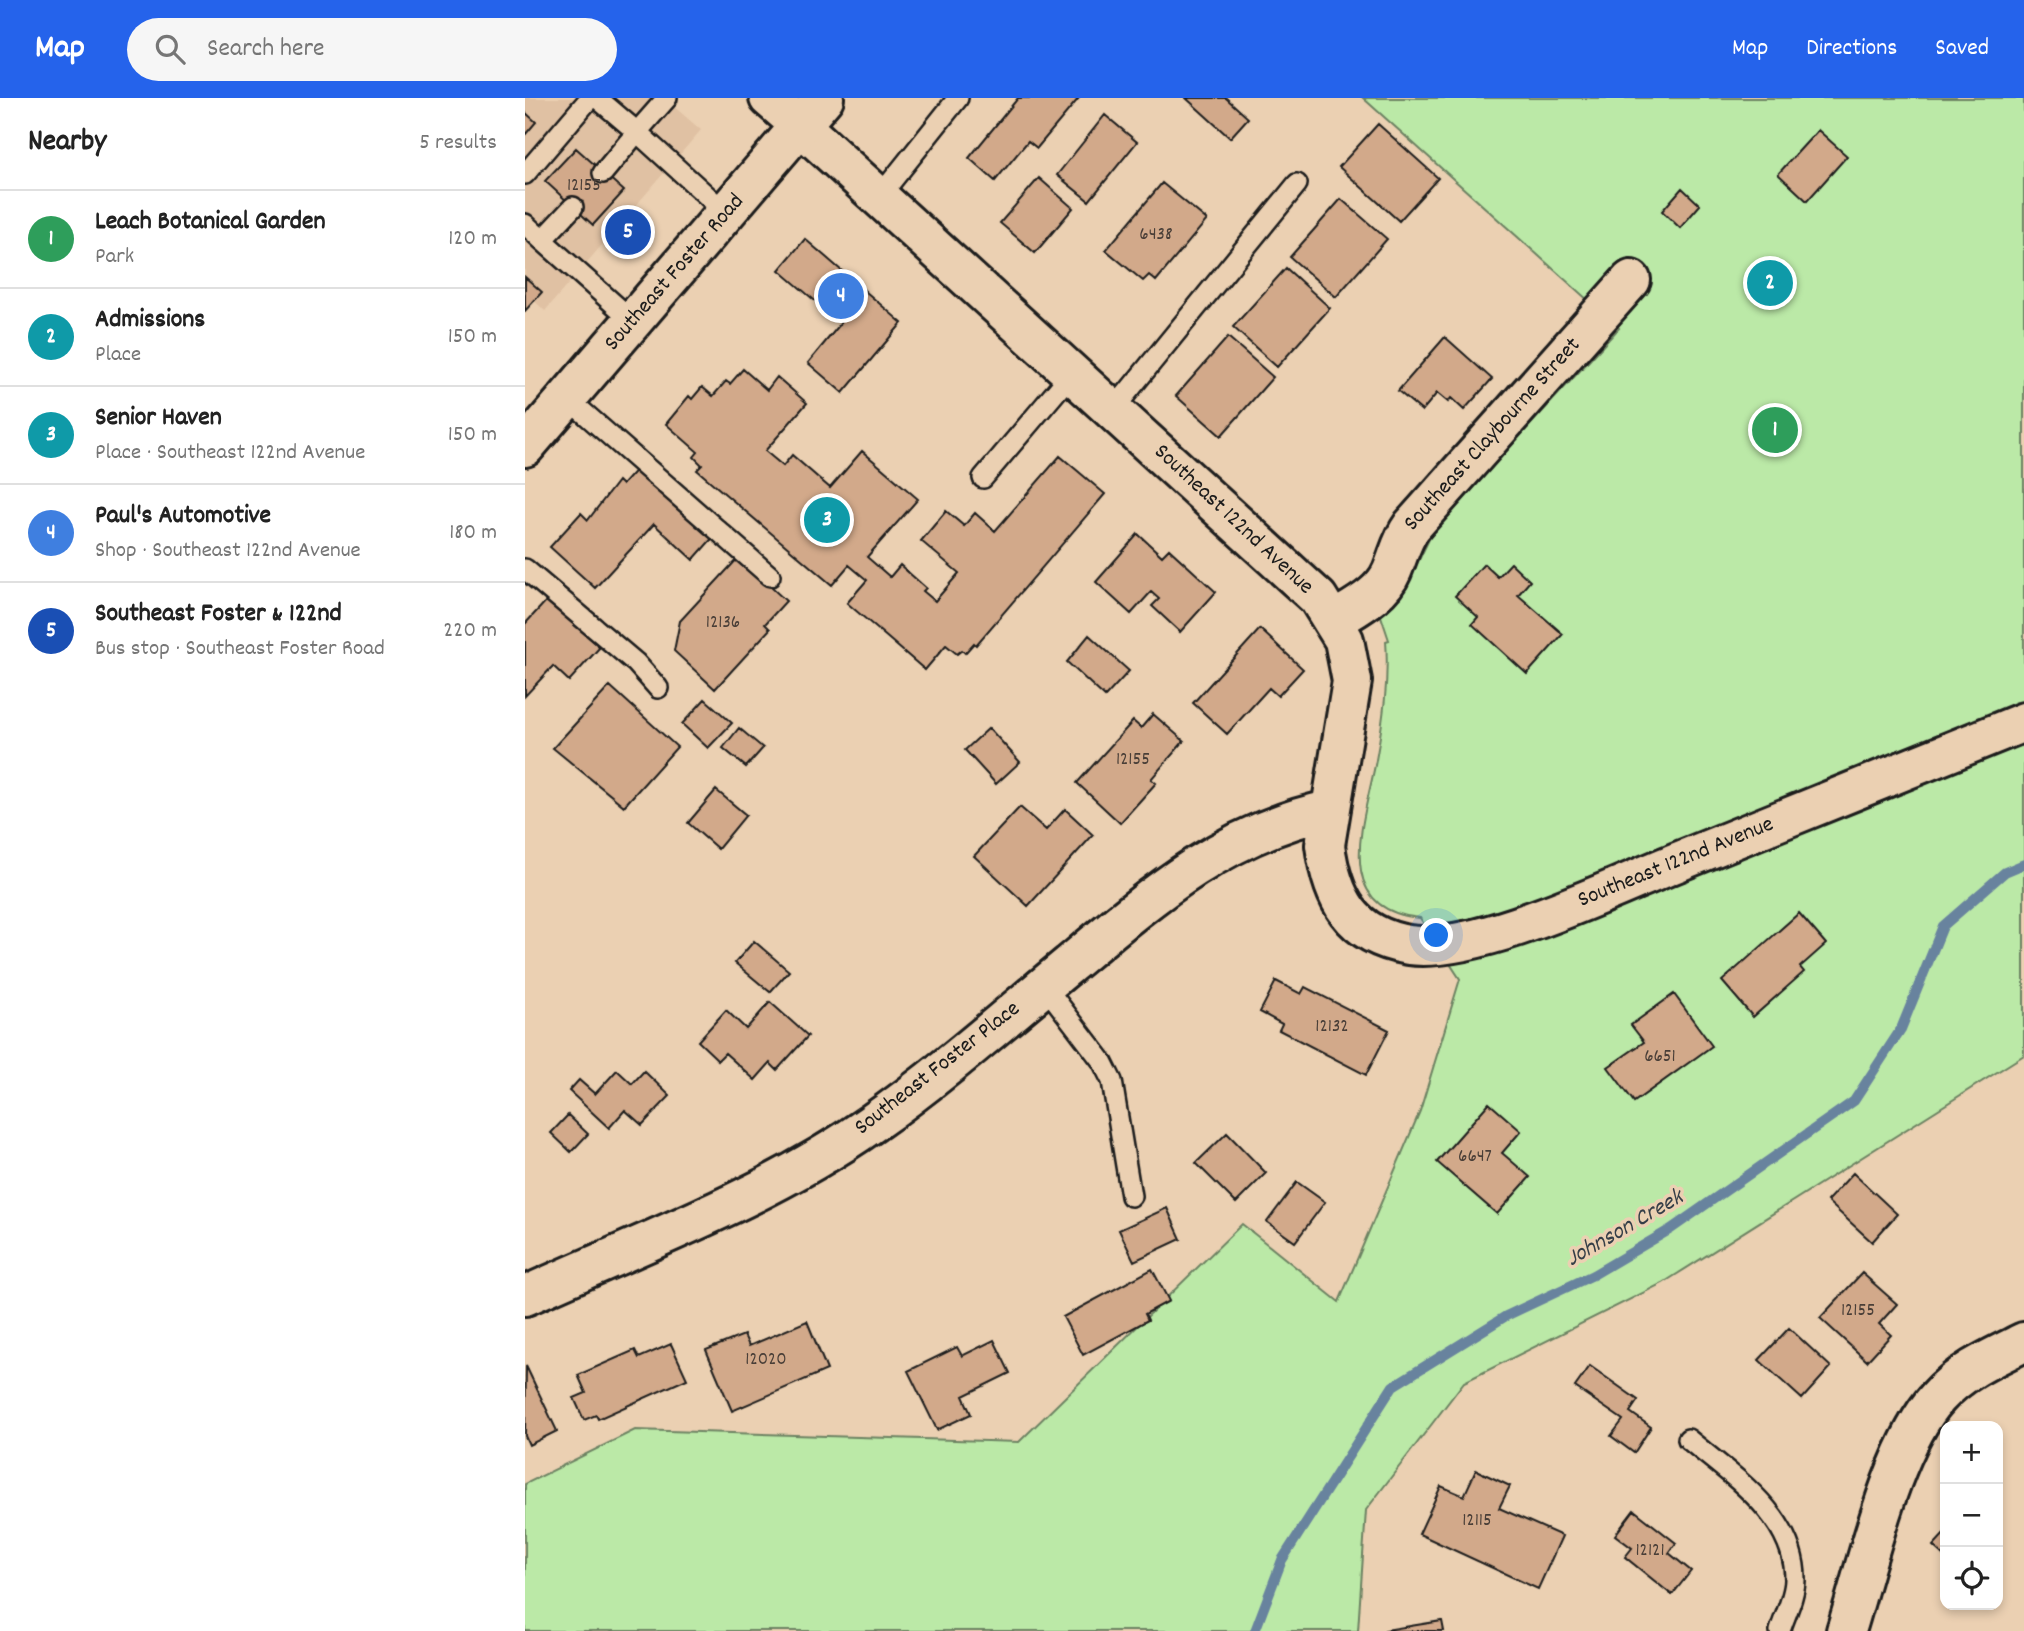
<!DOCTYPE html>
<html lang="en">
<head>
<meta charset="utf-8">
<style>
  body { margin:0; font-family:Dekko,sans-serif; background:#f6f6f6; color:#222 }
  .controls { position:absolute; right:21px; bottom:21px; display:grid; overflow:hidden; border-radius:14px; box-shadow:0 4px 10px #0003 }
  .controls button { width:63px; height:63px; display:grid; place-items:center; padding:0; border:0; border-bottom:2px solid #e0e0e0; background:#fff; color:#222; font:35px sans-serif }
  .you { position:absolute; left:912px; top:838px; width:24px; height:24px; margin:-18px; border:5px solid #fff; border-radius:50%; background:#1a73e8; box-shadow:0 0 0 10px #1a73e833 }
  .badge { display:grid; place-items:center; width:46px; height:46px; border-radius:50%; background:#2563eb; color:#fff; font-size:23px; font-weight:700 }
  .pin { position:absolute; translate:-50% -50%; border:4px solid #fff; box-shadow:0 2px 7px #0006 }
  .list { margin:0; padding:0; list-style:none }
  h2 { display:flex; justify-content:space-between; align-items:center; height:91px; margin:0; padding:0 28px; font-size:30px }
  h2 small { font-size:23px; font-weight:400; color:#767676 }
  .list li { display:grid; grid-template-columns:46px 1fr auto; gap:21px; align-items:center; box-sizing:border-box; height:98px; padding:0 28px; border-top:2px solid #e0e0e0 }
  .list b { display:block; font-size:26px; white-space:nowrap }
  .list p { margin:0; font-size:23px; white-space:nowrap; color:#767676 }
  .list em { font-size:23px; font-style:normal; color:#767676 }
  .icon { flex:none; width:38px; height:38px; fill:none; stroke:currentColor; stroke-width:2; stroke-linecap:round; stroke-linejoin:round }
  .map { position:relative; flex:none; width:1499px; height:1533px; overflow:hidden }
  header { display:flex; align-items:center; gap:42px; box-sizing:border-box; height:98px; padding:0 35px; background:#2563eb; color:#fff }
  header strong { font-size:33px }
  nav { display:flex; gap:38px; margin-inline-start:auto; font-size:24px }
  .search { width:490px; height:63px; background:#f6f6f6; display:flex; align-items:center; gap:18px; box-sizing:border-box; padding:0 24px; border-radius:38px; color:#767676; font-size:26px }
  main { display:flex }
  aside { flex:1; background:#fff }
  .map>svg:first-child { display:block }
</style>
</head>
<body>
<header>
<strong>Map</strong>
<div class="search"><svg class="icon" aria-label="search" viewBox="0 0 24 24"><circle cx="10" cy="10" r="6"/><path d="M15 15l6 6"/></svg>Search here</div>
<nav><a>Map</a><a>Directions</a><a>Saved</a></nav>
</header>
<main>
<aside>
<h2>Nearby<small>5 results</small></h2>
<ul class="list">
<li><span class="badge" style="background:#2e9e5b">1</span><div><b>Leach Botanical Garden</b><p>Park</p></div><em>120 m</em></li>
<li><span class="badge" style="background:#0f9aa8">2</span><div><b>Admissions</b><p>Place</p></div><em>150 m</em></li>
<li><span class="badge" style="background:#0f9aa8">3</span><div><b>Senior Haven</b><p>Place · Southeast 122nd Avenue</p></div><em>150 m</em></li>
<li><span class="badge" style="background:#3f7fe0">4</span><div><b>Paul's Automotive</b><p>Shop · Southeast 122nd Avenue</p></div><em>180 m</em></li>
<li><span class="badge" style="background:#1a4fb4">5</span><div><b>Southeast Foster &amp; 122nd</b><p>Bus stop · Southeast Foster Road</p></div><em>220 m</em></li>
</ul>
</aside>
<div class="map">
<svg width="1499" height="1533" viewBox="0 0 1499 1533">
  <rect width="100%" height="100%" fill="#ebd0b2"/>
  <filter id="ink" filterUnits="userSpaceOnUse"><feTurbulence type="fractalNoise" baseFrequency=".0143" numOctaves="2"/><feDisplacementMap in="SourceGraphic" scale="14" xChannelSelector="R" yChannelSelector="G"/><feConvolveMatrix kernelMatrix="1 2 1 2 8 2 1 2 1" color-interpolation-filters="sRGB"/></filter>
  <g filter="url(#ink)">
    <path fill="#e0c1a3" d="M 0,0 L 139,0 L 176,32 L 20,213 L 0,194 Z"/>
    <path fill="#bbe9a7" stroke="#6c8262" stroke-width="2" d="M 838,0 L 1499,0 L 1499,957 L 1138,1185 L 939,1284 L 841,1412 L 833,1533 L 0,1533 L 0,1386 L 110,1332 L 494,1344 L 717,1126 L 814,1204 L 895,1013 L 935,881 L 895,820 C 803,812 841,718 851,662 C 858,623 864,582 861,543 L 864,542 L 855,515 L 879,493 L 908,433 L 1094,230 Z"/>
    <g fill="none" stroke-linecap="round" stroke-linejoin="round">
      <path stroke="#68839e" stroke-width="10" d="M 730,1533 L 757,1462 L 868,1288 L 981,1218 L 1068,1177 L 1146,1131 L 1329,1003 L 1376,931 L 1418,828 L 1480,774 L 1499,766"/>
    </g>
    <path fill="#d2a98a" stroke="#1c1c1c" stroke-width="2" d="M 493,0 L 554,0 L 512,50 L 503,43 L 470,83 L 444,60 Z
      M 661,0 L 701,0 L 723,20 L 705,40 Z
      M 0,14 L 11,24 L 0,37 Z
      M 580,17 L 612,44 L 564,103 L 532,77 Z
      M 853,26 L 913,80 L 874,123 L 814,69 Z
      M 1293,32 L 1322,58 L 1282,103 L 1253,76 Z
      M 51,50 L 99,93 L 68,127 L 20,83 Z
      M 514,80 L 548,110 L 510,155 L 475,125 Z
      M 637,85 L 682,122 L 631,183 L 624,177 L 618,183 L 581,152 Z
      M 1157,90 L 1175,107 L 1155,130 L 1137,113 Z
      M 816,101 L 862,141 L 811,199 L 765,159 Z
      M 280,141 L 377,225 L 318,295 L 283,265 L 316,225 L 254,172 Z
      M 1244,169 L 1261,184 L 1247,201 L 1230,186 Z
      M 761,170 L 805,210 L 752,269 L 708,229 Z
      M 0,179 L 17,194 L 0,213 Z
      M 703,239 L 748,279 L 696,338 L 651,298 Z
      M 920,239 L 967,281 L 939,312 L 926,300 L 923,304 L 912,295 L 897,313 L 873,293 Z
      M 218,271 L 242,292 L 252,279 L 282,305 L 240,353 L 258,368 L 267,357 L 305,390 L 337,353 L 393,401 L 342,459 L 365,479 L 375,467 L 401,490 L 398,493 L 410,503 L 434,475 L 396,443 L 421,413 L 439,428 L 450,415 L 470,433 L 535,358 L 580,396 L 451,547 L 449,545 L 440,555 L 437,552 L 432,556 L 421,547 L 400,572 L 322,505 L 342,482 L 324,467 L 307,487 L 172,372 L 177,367 L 169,359 L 173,354 L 141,326 L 164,298 L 167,301 L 177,289 L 188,298 L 201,283 L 205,286 Z
      M 116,366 L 191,436 L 168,462 L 129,426 L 70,490 L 25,449 L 56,415 L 63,422 L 93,383 L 97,387 Z
      M 613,436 L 637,458 L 644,451 L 691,494 L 655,534 L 627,508 L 634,501 L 626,494 L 606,516 L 571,484 Z
      M 214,459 L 261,503 L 240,526 L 245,531 L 190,591 L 149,553 L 155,523 Z
      M 986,465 L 1005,483 L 993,497 L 1038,536 L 1002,576 L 947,526 L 953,519 L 930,498 L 959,466 L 973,479 Z
      M 23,501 L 75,549 L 44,583 L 28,568 L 0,598 L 0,526 Z
      M 735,531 L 778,571 L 753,598 L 744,590 L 702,636 L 668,605 Z
      M 564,537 L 604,573 L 580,599 L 542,564 Z
      M 85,588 L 152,649 L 99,708 L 28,650 Z
      M 180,601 L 207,625 L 183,650 L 157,626 Z
      M 628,616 L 659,643 L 626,681 L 631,685 L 595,725 L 552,685 L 608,623 L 616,630 Z
      M 214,630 L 238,650 L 221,669 L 198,650 Z
      M 464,630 L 495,664 L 471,686 L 440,652 Z
      M 191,692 L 221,717 L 193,751 L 163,725 Z
      M 495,709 L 521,732 L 540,711 L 568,737 L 503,808 L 449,758 Z
      M 1274,815 L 1301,846 L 1275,869 L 1279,874 L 1228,919 L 1197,883 Z
      M 229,843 L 264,873 L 245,894 L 210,865 Z
      M 751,883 L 776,896 L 780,889 L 864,932 L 841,977 L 754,932 L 757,926 L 735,914 Z
      M 1149,896 L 1187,948 L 1109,1004 L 1083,969 L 1119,944 L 1106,927 Z
      M 245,904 L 283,938 L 252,972 L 245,965 L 230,982 L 200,955 L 193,962 L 173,943 L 201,912 L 221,931 Z
      M 92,972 L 107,986 L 119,973 L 145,998 L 117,1027 L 100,1012 L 84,1030 L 44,993 L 54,982 L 70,996 Z
      M 964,1005 L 996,1033 L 977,1055 L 1005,1079 L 972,1116 L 912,1064 Z
      M 43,1017 L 63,1036 L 46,1054 L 26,1035 Z
      M 702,1035 L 741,1075 L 711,1105 L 671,1065 Z
      M 1328,1075 L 1372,1116 L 1347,1144 L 1302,1103 Z
      M 772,1084 L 800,1104 L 770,1144 L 742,1124 Z
      M 642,1110 L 656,1141 L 609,1163 L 594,1132 Z
      M 627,1171 L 644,1203 L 620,1216 L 623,1222 L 558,1257 L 538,1219 Z
      M 1337,1175 L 1372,1206 L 1354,1226 L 1366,1237 L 1342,1263 L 1295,1220 Z
      M 282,1223 L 302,1272 L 207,1313 L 181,1252 L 219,1237 L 224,1248 Z
      M 1264,1230 L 1306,1269 L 1277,1301 L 1234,1262 Z
      M 469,1242 L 485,1275 L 438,1298 L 446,1316 L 412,1332 L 383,1273 L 432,1249 L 437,1258 Z
      M 146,1246 L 162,1281 L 73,1321 L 71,1317 L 59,1322 L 49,1300 L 61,1295 L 53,1277 L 110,1252 L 114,1260 Z
      M 1,1268 L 32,1333 L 4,1347 L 0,1338 Z
      M 1065,1268 L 1113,1302 L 1105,1314 L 1126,1329 L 1109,1355 L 1086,1338 L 1098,1322 L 1050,1289 Z
      M 951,1372 L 985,1388 L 974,1410 L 1037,1438 L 1013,1491 L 894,1436 L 916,1388 L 939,1398 Z
      M 1109,1412 L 1151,1445 L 1144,1455 L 1166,1473 L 1147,1497 L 1100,1459 L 1107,1450 L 1090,1437 Z
      M 1420,1435 L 1420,1459 L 1408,1448 Z
      M 917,1523 L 919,1533 L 860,1533 L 860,1532 Z"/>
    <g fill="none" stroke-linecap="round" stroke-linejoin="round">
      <defs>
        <path id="service" d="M 72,0 L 112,34 L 78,75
          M 142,0 L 112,34 L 201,115
          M 0,76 L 65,0
          M 354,99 L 433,0
          M 0,126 L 17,142 L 48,109
          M 17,142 L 108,223
          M 42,300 L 245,478
          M 588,312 L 772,86
          M 458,380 L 547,275
          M 0,471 L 111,565 L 133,590
          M 519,887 L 577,963 L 587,983 L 606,1098
          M 1163,1341 C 1207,1378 1270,1418 1270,1481 C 1270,1498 1260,1517 1255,1533"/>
        <path id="minor" d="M 809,523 C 829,510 857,497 867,473 C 874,457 876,443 887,428 L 1106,182
          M 0,1198 C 116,1145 241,1100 346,1026 C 415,978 479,921 544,867 C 625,799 698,735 804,712
          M 1321,1533 C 1342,1466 1367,1349 1413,1299 C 1436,1273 1469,1259 1499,1244"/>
        <path id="tertiary" d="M 276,28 L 793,500 L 819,542 L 827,583 L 800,747 C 807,800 826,838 884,847 C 951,857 1090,789 1155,763 C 1270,717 1384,670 1499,624"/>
        <path id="secondary" d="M 244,0 L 276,28"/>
        <path id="primary" d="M 0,349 L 299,0"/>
      </defs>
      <use href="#service" stroke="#1c1c1c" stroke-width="24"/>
      <use href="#minor" stroke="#1c1c1c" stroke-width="44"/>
      <use href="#tertiary" stroke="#1c1c1c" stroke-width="44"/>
      <use href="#secondary" stroke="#1c1c1c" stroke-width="44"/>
      <use href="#primary" stroke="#1c1c1c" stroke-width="44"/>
      <use href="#service" stroke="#ebd0b2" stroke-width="19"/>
      <use href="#minor" stroke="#ebd0b2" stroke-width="38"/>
      <use href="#tertiary" stroke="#ebd0b2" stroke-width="38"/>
      <use href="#secondary" stroke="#ebd0b2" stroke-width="38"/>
      <use href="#primary" stroke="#ebd0b2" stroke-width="38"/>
    </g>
  </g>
  <g text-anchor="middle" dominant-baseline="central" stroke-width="7" stroke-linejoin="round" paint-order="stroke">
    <g font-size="19" fill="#4a3f38">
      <text x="59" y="88">12155</text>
      <text x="631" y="137">6438</text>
      <text x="198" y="525">12136</text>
      <text x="608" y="662">12155</text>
      <text x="807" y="929">12132</text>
      <text x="1135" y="959">6651</text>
      <text x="950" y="1059">6647</text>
      <text x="1333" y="1213">12155</text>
      <text x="241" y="1262">12020</text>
      <text x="952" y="1423">12115</text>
      <text x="1125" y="1453">12121</text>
    </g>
    <g font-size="23" fill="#1c1c1c" stroke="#ebd0b2">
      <text transform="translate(150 175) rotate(-49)">Southeast Foster Road</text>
      <text transform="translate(968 337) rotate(-48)">Southeast Claybourne Street</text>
      <text transform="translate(708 422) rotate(43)">Southeast 122nd Avenue</text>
      <text transform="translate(1151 765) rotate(-22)">Southeast 122nd Avenue</text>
      <text transform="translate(413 971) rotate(-38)">Southeast Foster Place</text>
    </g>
    <g font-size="24" font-style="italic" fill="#353e47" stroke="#ebd0b2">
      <text transform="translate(1100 1131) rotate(-30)">Johnson Creek</text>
    </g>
  </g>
</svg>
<div class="controls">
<button>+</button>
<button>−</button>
<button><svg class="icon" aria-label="locate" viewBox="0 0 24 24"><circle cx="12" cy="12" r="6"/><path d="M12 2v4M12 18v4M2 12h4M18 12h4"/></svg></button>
</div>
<div class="you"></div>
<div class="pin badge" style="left:1250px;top:332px;background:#2e9e5b">1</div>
<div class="pin badge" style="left:1245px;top:185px;background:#0f9aa8">2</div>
<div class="pin badge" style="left:302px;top:422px;background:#0f9aa8">3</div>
<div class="pin badge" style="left:316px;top:198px;background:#3f7fe0">4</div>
<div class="pin badge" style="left:103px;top:134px;background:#1a4fb4">5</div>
</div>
</main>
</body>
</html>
